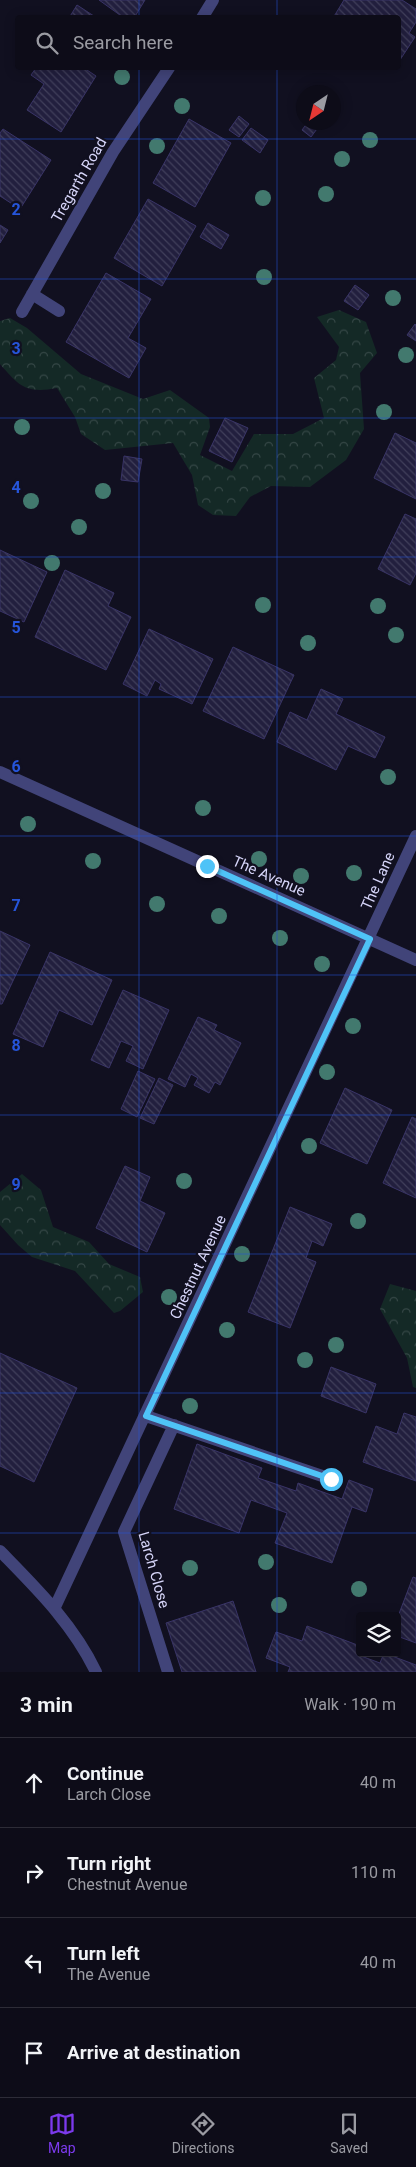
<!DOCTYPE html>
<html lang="en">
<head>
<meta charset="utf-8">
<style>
  body { margin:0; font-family:Roboto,sans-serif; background:#161521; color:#f1f3f6 }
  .controls { position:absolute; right:15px; bottom:15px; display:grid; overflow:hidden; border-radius:5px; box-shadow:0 2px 12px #0003 }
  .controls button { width:45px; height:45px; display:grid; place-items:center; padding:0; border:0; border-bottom:1px solid #2d2c37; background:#0d0c18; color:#f1f3f6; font:25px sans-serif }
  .compass { position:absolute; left:296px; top:85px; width:45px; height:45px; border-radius:50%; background:#0d0c18; box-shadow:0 2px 12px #0003; rotate:215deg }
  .stop { position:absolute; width:15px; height:15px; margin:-11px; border:4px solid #4fc3f7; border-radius:50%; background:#fff }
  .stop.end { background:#4fc3f7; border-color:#fff; box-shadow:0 1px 5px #0008 }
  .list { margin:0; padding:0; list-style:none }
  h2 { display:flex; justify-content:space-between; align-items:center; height:65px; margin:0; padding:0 20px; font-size:21px }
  h2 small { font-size:16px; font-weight:400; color:#9a9ba2 }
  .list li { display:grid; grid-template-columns:32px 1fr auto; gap:15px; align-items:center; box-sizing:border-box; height:90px; padding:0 20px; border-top:1px solid #2d2c37 }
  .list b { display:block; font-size:19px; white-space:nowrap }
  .list p { margin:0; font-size:16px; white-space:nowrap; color:#9a9ba2 }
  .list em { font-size:16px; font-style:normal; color:#9a9ba2 }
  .icon { flex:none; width:28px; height:28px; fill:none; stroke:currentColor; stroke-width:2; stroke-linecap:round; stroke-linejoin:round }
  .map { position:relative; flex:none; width:416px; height:1672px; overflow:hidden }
  .search { position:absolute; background:#0d0c18; box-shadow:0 2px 12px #0003; left:15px; right:15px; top:15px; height:55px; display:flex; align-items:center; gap:12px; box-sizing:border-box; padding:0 18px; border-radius:5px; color:#9a9ba2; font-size:19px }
  .sheet { height:425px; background:#0d0c18 }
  nav { display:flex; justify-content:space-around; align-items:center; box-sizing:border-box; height:70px; border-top:1px solid #2d2c37; background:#0d0c18; font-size:14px; color:#9a9ba2 }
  nav a { display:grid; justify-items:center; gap:2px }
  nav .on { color:#7c3aed }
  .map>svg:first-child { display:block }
</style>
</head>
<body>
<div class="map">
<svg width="416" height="1672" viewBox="0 0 416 1672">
  <defs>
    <pattern id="forest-crowns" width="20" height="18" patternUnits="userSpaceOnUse" patternTransform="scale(1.25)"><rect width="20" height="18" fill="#142926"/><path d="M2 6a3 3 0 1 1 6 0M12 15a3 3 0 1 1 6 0" fill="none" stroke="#354746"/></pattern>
    <pattern id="building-back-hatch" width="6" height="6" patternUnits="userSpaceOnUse" patternTransform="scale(1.25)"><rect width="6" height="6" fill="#221f3e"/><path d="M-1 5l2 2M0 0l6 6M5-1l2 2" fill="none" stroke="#413f5b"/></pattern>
  </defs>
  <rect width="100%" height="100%" fill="#111020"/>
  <path fill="url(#forest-crowns)" d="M 339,310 L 366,322 L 377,353 L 360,373 L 364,429 L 346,460 L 310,487 L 271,486 L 250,497 L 236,516 L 213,515 L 198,505 L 192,475 L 173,443 L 105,450 L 81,434 L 75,417 L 57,388 C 26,394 19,386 0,364 L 0,321 L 10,318 L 27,328 L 81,374 L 143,399 L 170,390 L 209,418 L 210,427 L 200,455 L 232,471 L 254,434 L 293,434 L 324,418 L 314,378 L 336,360 L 339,347 L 317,317 Z
    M 22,1174 L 41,1190 L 53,1227 L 89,1242 L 109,1264 L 140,1277 L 143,1292 L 120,1311 L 114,1313 L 75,1271 L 32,1257 L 18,1245 L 0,1225 L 0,1192 Z
    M 390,1284 L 416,1291 L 416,1388 L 413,1387 L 407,1358 L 380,1309 Z"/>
  <path fill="url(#building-back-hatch)" stroke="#393467" d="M 99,0 L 145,0 L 134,18 L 124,18 Z
    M 344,0 L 402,0 L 416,9 L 416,22 L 409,33 L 415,37 L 398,63 L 398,18 L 333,18 Z
    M 77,5 L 97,18 L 69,18 Z
    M 36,68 L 84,68 L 96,76 L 61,132 L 27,110 L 44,84 L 31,75 Z
    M 239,116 L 249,124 L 239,137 L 229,130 Z
    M 189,119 L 231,143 L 195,207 L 153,183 Z
    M 308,122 L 322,122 L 311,137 L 302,130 Z
    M 251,128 L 268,140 L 260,153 L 242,140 Z
    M 3,129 L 51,160 L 20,209 L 0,196 L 0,133 Z
    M 148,199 L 196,226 L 162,286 L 114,258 Z
    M 208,223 L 229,235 L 221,249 L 200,237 Z
    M 0,225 L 8,230 L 0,243 Z
    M 106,273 L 151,299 L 128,338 L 146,348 L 129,378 L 66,342 Z
    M 355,285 L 369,295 L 358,310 L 344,301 Z
    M 415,324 L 416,325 L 416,341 L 407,335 Z
    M 225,418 L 248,428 L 232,462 L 209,451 Z
    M 395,433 L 416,443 L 416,499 L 374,478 Z
    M 124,456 L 142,459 L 138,482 L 121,480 Z
    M 405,514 L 416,519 L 416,573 L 410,585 L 378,569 Z
    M 0,550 L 47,572 L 24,622 L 0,611 Z
    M 65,570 L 114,593 L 108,606 L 131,617 L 106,670 L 35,637 Z
    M 149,629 L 213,659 L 192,704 L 159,689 L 161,684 L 155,680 L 147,696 L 123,684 Z
    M 233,647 L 294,675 L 264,739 L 203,711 Z
    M 321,689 L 343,699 L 336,714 L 385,737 L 375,758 L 348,746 L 336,770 L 277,742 L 290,712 L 307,720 Z
    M 0,931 L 30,945 L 2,1004 L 0,1004 Z
    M 50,952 L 112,980 L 92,1025 L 59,1010 L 43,1047 L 13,1034 Z
    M 123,990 L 169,1010 L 143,1069 L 126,1061 L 133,1046 L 121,1041 L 109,1068 L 91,1060 Z
    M 198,1017 L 217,1025 L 214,1030 L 241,1043 L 220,1085 L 215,1082 L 209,1093 L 194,1085 L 198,1078 L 191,1074 L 185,1087 L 168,1079 Z
    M 138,1071 L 155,1079 L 137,1117 L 121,1109 Z
    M 159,1078 L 173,1085 L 154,1124 L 140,1118 Z
    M 345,1088 L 392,1110 L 367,1164 L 320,1143 Z
    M 412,1117 L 416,1119 L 416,1198 L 383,1183 Z
    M 125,1166 L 150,1177 L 140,1201 L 165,1213 L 147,1252 L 96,1228 Z
    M 290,1207 L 332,1224 L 323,1246 L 312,1241 L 306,1258 L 316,1262 L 290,1328 L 248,1312 Z
    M 0,1353 L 77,1388 L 34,1482 L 0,1466 Z
    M 331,1367 L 376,1384 L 366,1413 L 321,1396 Z
    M 404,1413 L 416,1417 L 416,1481 L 363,1462 L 376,1426 L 397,1434 Z
    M 197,1444 L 262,1468 L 258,1478 L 296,1491 L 298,1483 L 342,1499 L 349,1480 L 373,1489 L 366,1512 L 352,1507 L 332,1563 L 275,1543 L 287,1513 L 251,1500 L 239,1533 L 174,1509 Z
    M 413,1577 L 416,1578 L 416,1643 L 397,1636 L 397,1619 Z
    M 233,1601 L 256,1672 L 182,1672 L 166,1623 Z
    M 307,1626 L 360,1646 L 361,1656 L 380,1663 L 384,1653 L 416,1665 L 416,1672 L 288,1672 L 290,1667 L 266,1658 L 276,1632 L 302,1641 Z"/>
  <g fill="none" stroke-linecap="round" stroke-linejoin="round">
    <path stroke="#414479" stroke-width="12" d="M 202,18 L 213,0
      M 32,294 L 59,311
      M 22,312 L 113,152 L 169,68
      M 0,772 L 416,960
      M 146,1416 L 331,1479
      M 0,1551 C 37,1589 73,1624 96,1672
      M 55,1607 L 416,836
      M 168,1672 L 124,1532 L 174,1425"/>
  </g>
  <g fill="#42796e">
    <circle cx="122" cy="77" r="8"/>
    <circle cx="182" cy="106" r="8"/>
    <circle cx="370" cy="140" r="8"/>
    <circle cx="157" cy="146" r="8"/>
    <circle cx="342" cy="159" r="8"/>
    <circle cx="326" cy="194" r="8"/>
    <circle cx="263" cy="198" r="8"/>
    <circle cx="264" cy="277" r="8"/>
    <circle cx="393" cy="298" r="8"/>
    <circle cx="406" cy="355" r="8"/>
    <circle cx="384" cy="412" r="8"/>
    <circle cx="22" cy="427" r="8"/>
    <circle cx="103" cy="491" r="8"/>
    <circle cx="31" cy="501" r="8"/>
    <circle cx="79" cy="527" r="8"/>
    <circle cx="52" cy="563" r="8"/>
    <circle cx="263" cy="605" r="8"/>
    <circle cx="378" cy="606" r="8"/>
    <circle cx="396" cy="635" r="8"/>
    <circle cx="308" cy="643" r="8"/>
    <circle cx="388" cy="777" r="8"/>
    <circle cx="203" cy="808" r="8"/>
    <circle cx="28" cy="824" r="8"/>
    <circle cx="259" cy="859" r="8"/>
    <circle cx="93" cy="861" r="8"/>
    <circle cx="354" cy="873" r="8"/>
    <circle cx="301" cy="876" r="8"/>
    <circle cx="157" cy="904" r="8"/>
    <circle cx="219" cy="916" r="8"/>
    <circle cx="280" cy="938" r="8"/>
    <circle cx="322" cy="964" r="8"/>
    <circle cx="353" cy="1026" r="8"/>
    <circle cx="327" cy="1072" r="8"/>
    <circle cx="309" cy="1146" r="8"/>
    <circle cx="184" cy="1181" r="8"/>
    <circle cx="358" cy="1221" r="8"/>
    <circle cx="242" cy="1254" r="8"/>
    <circle cx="169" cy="1297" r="8"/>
    <circle cx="227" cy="1330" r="8"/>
    <circle cx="336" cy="1345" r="8"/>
    <circle cx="305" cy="1360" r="8"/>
    <circle cx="190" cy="1406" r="8"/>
    <circle cx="266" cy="1562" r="8"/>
    <circle cx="190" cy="1568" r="8"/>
    <circle cx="359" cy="1589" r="8"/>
    <circle cx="279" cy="1605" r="8"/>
  </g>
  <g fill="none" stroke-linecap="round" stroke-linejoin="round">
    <path stroke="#4fc3f7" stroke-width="6" d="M 207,866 L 370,939 L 146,1416 L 331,1479"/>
  </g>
  <path fill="none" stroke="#2655da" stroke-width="1" stroke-opacity="0.55" d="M 139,0 L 139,18M 277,0 L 277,18M 139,68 L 139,1672M 277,68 L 277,1672M 0,139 L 416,139M 0,279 L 416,279M 0,418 L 416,418M 0,557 L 416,557M 0,697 L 416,697M 0,836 L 416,836M 0,975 L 416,975M 0,1115 L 416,1115M 0,1254 L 416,1254M 0,1393 L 416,1393M 0,1533 L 416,1533"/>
  <g text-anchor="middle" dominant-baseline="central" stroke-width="4.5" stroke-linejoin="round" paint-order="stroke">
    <g font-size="15" fill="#d6d5f9" stroke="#111020">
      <text transform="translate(79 180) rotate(-60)">Tregarth Road</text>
      <text transform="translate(269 876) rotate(24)">The Avenue</text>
      <text transform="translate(378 881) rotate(-66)">The Lane</text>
      <text transform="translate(198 1267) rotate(-65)">Chestnut Avenue</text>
      <text transform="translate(154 1570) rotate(74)">Larch Close</text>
    </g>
  </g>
  <g font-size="16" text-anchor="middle" font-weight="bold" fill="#2655da" stroke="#111020" stroke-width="4.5" stroke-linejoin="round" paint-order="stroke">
    <text x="16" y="215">2</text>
    <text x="16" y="354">3</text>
    <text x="16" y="493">4</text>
    <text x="16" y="633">5</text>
    <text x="16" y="772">6</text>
    <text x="16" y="911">7</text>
    <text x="16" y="1051">8</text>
    <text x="16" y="1190">9</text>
  </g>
</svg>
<div class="controls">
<button><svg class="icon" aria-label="layers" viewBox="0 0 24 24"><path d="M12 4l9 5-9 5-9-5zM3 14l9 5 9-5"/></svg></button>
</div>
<svg class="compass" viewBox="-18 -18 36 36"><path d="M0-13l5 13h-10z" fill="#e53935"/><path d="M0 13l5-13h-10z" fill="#9a9ba2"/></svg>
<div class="stop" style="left:331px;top:1479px"></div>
<div class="stop end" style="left:207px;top:866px"></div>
<div class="search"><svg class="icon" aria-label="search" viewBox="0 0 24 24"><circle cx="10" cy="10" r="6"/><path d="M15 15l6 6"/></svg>Search here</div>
</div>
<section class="sheet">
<h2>3 min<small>Walk · 190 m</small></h2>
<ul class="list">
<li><svg class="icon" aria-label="ahead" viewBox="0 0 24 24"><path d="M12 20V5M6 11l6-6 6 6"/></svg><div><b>Continue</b><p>Larch Close</p></div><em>40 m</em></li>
<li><svg class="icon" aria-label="right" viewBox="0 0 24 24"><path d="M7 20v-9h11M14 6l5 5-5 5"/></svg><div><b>Turn right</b><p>Chestnut Avenue</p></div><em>110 m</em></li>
<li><svg class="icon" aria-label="left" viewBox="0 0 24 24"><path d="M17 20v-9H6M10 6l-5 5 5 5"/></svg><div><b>Turn left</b><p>The Avenue</p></div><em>40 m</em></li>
<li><svg class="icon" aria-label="arrive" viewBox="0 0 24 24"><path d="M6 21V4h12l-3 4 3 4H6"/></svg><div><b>Arrive at destination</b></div></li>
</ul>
</section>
<nav>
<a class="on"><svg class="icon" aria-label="map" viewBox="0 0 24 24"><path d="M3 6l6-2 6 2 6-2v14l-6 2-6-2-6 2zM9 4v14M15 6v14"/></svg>Map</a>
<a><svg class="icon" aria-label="directions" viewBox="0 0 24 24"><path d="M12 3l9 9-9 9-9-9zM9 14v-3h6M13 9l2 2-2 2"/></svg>Directions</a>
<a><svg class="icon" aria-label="saved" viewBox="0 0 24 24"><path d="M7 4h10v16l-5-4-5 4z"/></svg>Saved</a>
</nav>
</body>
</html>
